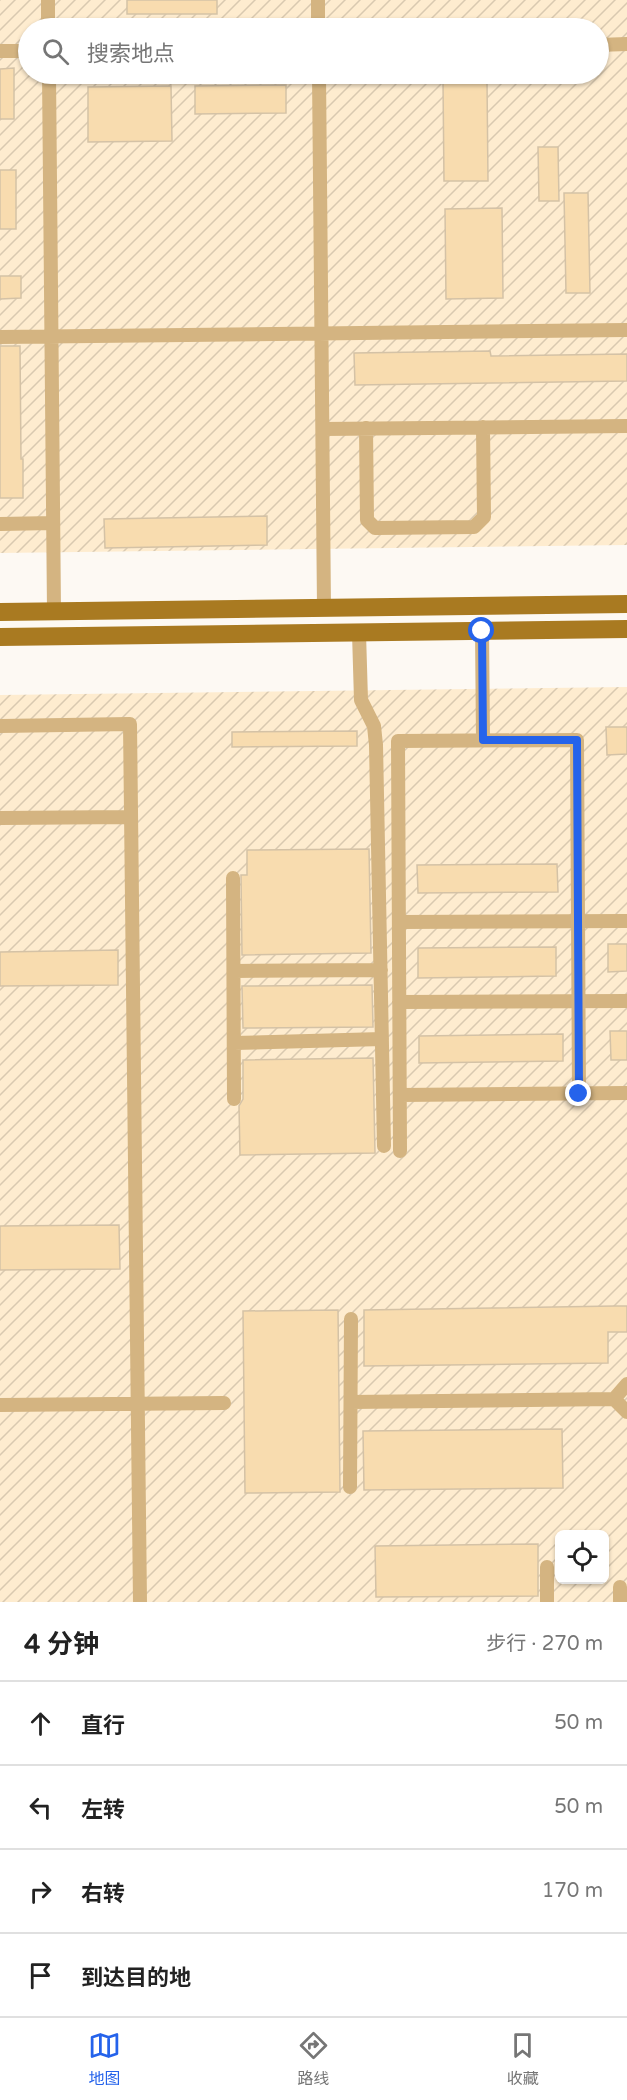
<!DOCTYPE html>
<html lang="zh">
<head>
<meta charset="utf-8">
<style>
  body { margin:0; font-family:"Varela Round","Noto Sans SC",sans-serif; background:#f2f2f2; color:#222 }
  .controls { position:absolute; right:18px; bottom:18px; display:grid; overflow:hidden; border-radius:9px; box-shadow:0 2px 4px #0004 }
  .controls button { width:54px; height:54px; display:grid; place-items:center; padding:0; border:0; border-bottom:2px solid #e0e0e0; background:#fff; color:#222; font:30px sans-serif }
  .stop { position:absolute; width:18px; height:18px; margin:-14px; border:4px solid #2563eb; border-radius:50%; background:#fff }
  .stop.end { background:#2563eb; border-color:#fff; box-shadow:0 2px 6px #0008 }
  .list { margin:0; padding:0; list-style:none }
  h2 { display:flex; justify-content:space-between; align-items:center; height:78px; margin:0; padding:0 24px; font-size:26px }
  h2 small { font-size:20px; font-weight:400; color:#767676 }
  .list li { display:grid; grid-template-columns:39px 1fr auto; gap:18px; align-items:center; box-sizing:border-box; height:84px; padding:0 24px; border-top:2px solid #e0e0e0 }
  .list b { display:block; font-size:22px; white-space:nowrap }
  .list em { font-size:20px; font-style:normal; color:#767676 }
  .icon { flex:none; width:33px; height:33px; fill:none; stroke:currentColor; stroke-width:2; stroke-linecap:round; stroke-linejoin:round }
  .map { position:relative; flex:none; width:627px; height:1602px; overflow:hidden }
  .search { position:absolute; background:#fff; box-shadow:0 2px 4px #0004; left:18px; right:18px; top:18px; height:66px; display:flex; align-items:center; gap:15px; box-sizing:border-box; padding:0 21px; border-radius:33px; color:#767676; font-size:22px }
  .sheet { height:414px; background:#fff }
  nav { display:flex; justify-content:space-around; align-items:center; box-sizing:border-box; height:84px; border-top:2px solid #e0e0e0; background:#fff; font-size:16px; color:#767676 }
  nav a { display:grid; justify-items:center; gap:3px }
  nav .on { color:#2563eb }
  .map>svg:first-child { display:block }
</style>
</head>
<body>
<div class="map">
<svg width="627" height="1602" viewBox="0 0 627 1602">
  <defs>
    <pattern id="industrial-furrows" width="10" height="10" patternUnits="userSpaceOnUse" patternTransform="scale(1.5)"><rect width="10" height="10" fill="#feeccf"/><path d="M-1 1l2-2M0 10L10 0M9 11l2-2" fill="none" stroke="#d9c9b0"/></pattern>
  </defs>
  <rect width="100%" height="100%" fill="#fdf9f3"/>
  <path fill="url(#industrial-furrows)" fill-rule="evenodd" d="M 0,0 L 627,0 L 627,545 L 0,553 ZM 28,28 L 598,28 L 598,74 L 28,74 Z
    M 627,687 L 627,1602 L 0,1602 L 0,695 ZM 560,1534 L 604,1534 L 604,1580 L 560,1580 Z"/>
  <path fill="#f8dcaf" stroke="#d4c2a6" stroke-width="1.5" d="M 127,0 L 217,0 L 217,14 L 127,14 Z
    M 14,68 L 14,119 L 0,119 L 0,69 Z
    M 487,81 L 488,181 L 444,181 L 443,82 Z
    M 286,85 L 286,113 L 195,114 L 195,86 Z
    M 171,86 L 172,141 L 88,142 L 88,87 Z
    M 538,147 L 558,147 L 559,201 L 539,201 Z
    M 0,170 L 16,170 L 16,229 L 0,229 Z
    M 564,193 L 588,193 L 590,293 L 566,293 Z
    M 502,208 L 503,298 L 446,299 L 445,209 Z
    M 0,276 L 21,276 L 21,298 L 0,299 Z
    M 0,346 L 20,346 L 21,459 L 23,459 L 23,498 L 0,498 Z
    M 490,351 L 491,356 L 627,354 L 627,381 L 355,385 L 354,353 Z
    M 267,516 L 267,545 L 105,548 L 104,519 Z
    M 606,727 L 627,727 L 627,754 L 607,755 Z
    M 357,731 L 357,746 L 232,747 L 232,732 Z
    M 369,849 L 371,953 L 242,955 L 241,875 L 247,875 L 247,850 Z
    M 557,864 L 558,892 L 418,893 L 417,865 Z
    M 608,944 L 627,944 L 627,971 L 608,972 Z
    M 556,947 L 556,976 L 418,978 L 418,948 Z
    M 118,950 L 118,985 L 0,986 L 0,952 Z
    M 372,985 L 373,1027 L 243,1028 L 242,986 Z
    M 610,1031 L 627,1031 L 627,1060 L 611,1060 Z
    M 563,1034 L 563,1061 L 419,1063 L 419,1036 Z
    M 373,1058 L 375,1153 L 240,1155 L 239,1106 L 243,1099 L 243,1060 Z
    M 119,1225 L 120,1269 L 0,1270 L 0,1226 Z
    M 615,1306 L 627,1306 L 627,1332 L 608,1332 L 608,1363 L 364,1366 L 364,1310 Z
    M 338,1310 L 340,1492 L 245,1493 L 243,1311 Z
    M 562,1429 L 563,1488 L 364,1490 L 363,1431 Z
    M 538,1544 L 538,1596 L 376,1597 L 375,1546 Z"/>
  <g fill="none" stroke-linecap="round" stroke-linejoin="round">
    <path stroke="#d4b481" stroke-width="14" d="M 48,0 L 48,28
      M 318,0 L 318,28
      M 598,45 L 627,44
      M 0,51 L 28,51
      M 49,74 L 54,611
      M 319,74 L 324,608
      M 0,337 L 627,330
      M 366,428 L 367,520 L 375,528 L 474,527 L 484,517 L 483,427
      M 323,429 L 627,426
      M 0,524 L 53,523
      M 482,631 L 483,740
      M 359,633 L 361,700 L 374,726 L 376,745 L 384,1146
      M 0,726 L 130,724 L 140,1602
      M 0,818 L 131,817
      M 233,878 L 234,1099
      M 399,922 L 627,921
      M 234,971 L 381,970
      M 399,1002 L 627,1001
      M 234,1043 L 382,1039
      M 400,1095 L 627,1093
      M 400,1151 L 398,741 L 577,740 L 579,1094
      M 614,1399 L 627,1384
      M 351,1402 L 614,1399 L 627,1412
      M 0,1405 L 224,1403
      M 350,1487 L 351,1319
      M 547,1567 L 547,1602
      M 620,1587 L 620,1602"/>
    <path stroke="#a97a21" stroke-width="18" d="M 0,612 L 627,604
      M 0,637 L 627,629"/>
  </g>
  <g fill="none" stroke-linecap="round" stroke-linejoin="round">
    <path stroke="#2563eb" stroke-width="8" d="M 482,631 L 483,740 L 577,740 L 579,1094"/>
  </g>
</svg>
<div class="controls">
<button><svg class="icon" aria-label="locate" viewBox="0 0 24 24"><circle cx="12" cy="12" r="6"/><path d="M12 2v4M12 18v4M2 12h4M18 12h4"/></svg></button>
</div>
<div class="stop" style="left:482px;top:631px"></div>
<div class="stop end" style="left:579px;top:1094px"></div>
<div class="search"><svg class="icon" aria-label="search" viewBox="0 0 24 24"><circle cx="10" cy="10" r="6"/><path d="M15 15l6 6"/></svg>搜索地点</div>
</div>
<section class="sheet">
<h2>4 分钟<small>步行 · 270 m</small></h2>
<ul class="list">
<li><svg class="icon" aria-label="ahead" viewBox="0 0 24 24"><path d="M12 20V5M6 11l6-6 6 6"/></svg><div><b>直行</b></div><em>50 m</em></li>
<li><svg class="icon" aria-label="left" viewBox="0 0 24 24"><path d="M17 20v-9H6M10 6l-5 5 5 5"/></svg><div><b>左转</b></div><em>50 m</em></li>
<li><svg class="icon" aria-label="right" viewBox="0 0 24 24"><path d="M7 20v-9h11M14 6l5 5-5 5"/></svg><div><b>右转</b></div><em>170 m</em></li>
<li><svg class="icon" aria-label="arrive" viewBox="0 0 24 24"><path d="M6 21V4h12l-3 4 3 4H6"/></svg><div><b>到达目的地</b></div></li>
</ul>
</section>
<nav>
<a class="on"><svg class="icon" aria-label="map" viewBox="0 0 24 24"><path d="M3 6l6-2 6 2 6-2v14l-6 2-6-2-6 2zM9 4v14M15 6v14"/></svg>地图</a>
<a><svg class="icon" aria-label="directions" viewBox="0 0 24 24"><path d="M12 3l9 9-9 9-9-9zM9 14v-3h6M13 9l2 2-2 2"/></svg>路线</a>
<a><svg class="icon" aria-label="saved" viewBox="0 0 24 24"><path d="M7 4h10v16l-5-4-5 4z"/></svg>收藏</a>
</nav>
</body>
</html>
